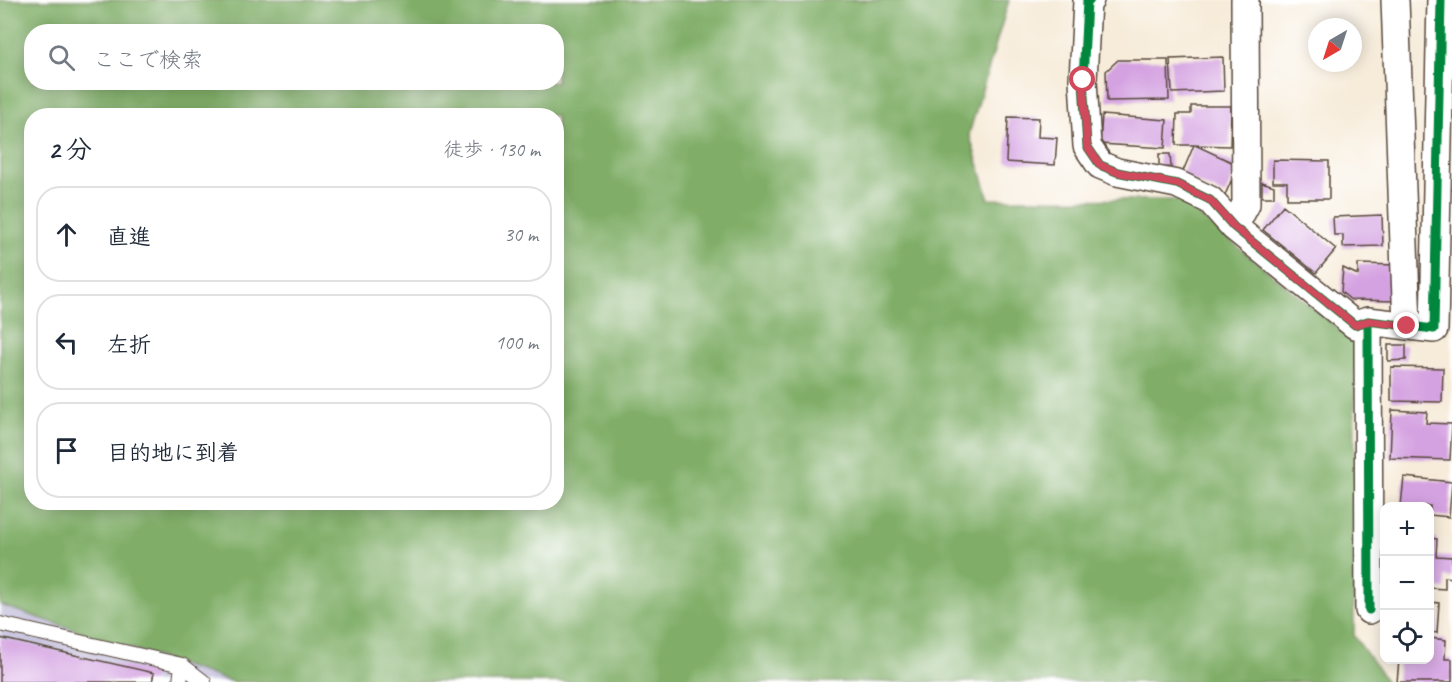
<!DOCTYPE html>
<html lang="ja">
<head>
<meta charset="utf-8">
<style>
  body { margin:0; font-family:Caveat,"Klee One",sans-serif; background:#f2f2f3; color:#1f2937 }
  .controls { position:absolute; right:18px; bottom:18px; display:grid; overflow:hidden; border-radius:12px; box-shadow:0 3px 15px #0003 }
  .controls button { width:54px; height:54px; display:grid; place-items:center; padding:0; border:0; border-bottom:2px solid #e0e1e3; background:#fff; color:#1f2937; font:30px sans-serif }
  .compass { position:absolute; left:1308px; top:18px; width:54px; height:54px; border-radius:50%; background:#fff; box-shadow:0 3px 15px #0003; rotate:219deg }
  .stop { position:absolute; width:18px; height:18px; margin:-14px; border:4px solid #d1495b; border-radius:50%; background:#fff }
  .stop.end { background:#d1495b; border-color:#fff; box-shadow:0 2px 6px #0008 }
  .list { margin:0; padding:0; list-style:none }
  h2 { display:flex; justify-content:space-between; align-items:center; height:78px; margin:0; padding:0 24px; font-size:26px }
  h2 small { font-size:20px; font-weight:400; color:#747a83 }
  .list li { display:grid; grid-template-columns:39px 1fr auto; gap:18px; align-items:center; box-sizing:border-box; height:96px; margin:0 12px 12px; padding:0 12px; border:2px solid #e0e1e3; border-radius:24px }
  .list b { display:block; font-size:22px; white-space:nowrap }
  .list em { font-size:20px; font-style:normal; color:#747a83 }
  .icon { flex:none; width:33px; height:33px; fill:none; stroke:currentColor; stroke-width:2; stroke-linecap:round; stroke-linejoin:round }
  .map { position:relative; flex:none; width:1452px; height:682px; overflow:hidden }
  .search { position:absolute; background:#fff; box-shadow:0 3px 15px #0003; left:24px; top:24px; width:540px; height:66px; display:flex; align-items:center; gap:15px; box-sizing:border-box; padding:0 21px; border-radius:24px; color:#747a83; font-size:22px }
  .panel { position:absolute; background:#fff; box-shadow:0 3px 15px #0003; left:24px; top:108px; width:540px; height:402px; border-radius:24px }
  .map>svg:first-child { display:block }
</style>
</head>
<body>
<div class="map">
<svg width="1452" height="682" viewBox="0 0 1452 682">
  <rect width="100%" height="100%" fill="#fff"/>
  <filter id="ink" filterUnits="userSpaceOnUse"><feTurbulence type="fractalNoise" baseFrequency=".0167" numOctaves="2"/><feDisplacementMap in="SourceGraphic" scale="12" xChannelSelector="R" yChannelSelector="G"/><feConvolveMatrix kernelMatrix="1 2 1 2 8 2 1 2 1" color-interpolation-filters="sRGB"/></filter>
  <filter id="wash" filterUnits="userSpaceOnUse"><feTurbulence type="fractalNoise" baseFrequency=".008" numOctaves="4" result="noise"/><feDisplacementMap in="SourceGraphic" scale="24" xChannelSelector="R" yChannelSelector="G"/><feGaussianBlur stdDeviation="1.35" result="paint"/><feColorMatrix in="noise" values="0 0 0 0 0 0 0 0 0 0 0 0 0 0 0 0 0 1.4 0 .05"/><feComposite in="paint" operator="in"/></filter>
  <g filter="url(#wash)">
    <rect width="100%" height="100%" fill="#f7ecda"/>
    <path fill="#c4c0db" d="M 0,605 L 233,682 L 0,682 Z"/>
    <path fill="#80ae68" stroke="#5e6c43" stroke-width="1.5" fill-rule="evenodd" d="M 0,0 L 1009,0 L 969,134 L 989,199 L 1180,200 L 1355,342 L 1354,636 L 1387,682 L 233,682 L 0,605 ZM 32,32 L 556,32 L 556,82 L 32,82 ZM 32,116 L 556,116 L 556,502 L 32,502 Z"/>
    <g id="blocks">
      <path fill="#d4a2e1" d="M 1223,57 L 1224,91 L 1172,93 L 1170,59 Z
        M 1118,60 L 1168,60 L 1169,100 L 1107,101 L 1106,71 Z
        M 1191,106 L 1231,106 L 1230,146 L 1195,145 L 1238,165 L 1225,195 L 1181,176 L 1194,145 L 1176,145 L 1177,114 L 1191,114 Z
        M 1102,115 L 1167,120 L 1165,148 L 1100,144 Z
        M 1008,117 L 1039,118 L 1038,137 L 1057,138 L 1055,165 L 1006,162 Z
        M 1159,154 L 1170,154 L 1171,167 L 1159,168 Z
        M 1273,160 L 1329,161 L 1329,199 L 1287,199 L 1287,182 L 1273,182 Z
        M 1262,182 L 1274,186 L 1274,197 L 1262,197 Z
        M 1283,205 L 1336,249 L 1316,273 L 1263,230 Z
        M 1382,215 L 1383,246 L 1343,247 L 1343,235 L 1334,235 L 1333,217 Z
        M 1358,264 L 1396,265 L 1396,301 L 1351,300 L 1341,292 L 1343,268 L 1358,275 Z
        M 1388,345 L 1406,345 L 1406,360 L 1388,361 Z
        M 1391,367 L 1443,368 L 1442,402 L 1391,401 Z
        M 1392,410 L 1427,412 L 1426,423 L 1452,424 L 1450,460 L 1390,458 Z
        M 1404,477 L 1452,482 L 1449,517 L 1430,515 L 1430,506 L 1401,506 Z
        M 1430,538 L 1437,539 L 1436,556 L 1452,557 L 1452,578 L 1445,577 L 1445,589 L 1430,588 Z
        M 1430,602 L 1439,603 L 1437,633 L 1430,632 Z
        M 0,638 L 154,673 L 152,682 L 0,682 Z
        M 1430,638 L 1446,640 L 1445,659 L 1452,659 L 1452,682 L 1397,682 L 1399,660 L 1430,660 Z"/>
    </g>
  </g>
  <g filter="url(#ink)">
    <use href="#blocks" fill-opacity="0" stroke="#57473a" stroke-width="1.5"/>
    <g fill="none" stroke-linecap="round" stroke-linejoin="round">
      <defs>
        <path id="lane" d="M 0,624 L 182,665 L 204,682
          M 180,682 L 182,665"/>
        <path id="street" d="M 1090,0 L 1087,1 L 1083,80 L 1087,146 L 1100,165 L 1117,172 L 1177,184 L 1210,200 L 1234,227 L 1355,325 L 1368,321 L 1434,329 L 1441,0
          M 1395,0 L 1407,326
          M 1234,227 L 1246,204 L 1245,0
          M 1368,321 L 1369,610"/>
      </defs>
      <use href="#lane" stroke="#57473a" stroke-width="16"/>
      <use href="#street" stroke="#57473a" stroke-width="30"/>
      <use href="#lane" stroke="#fff" stroke-width="14"/>
      <use href="#street" stroke="#fff" stroke-width="27"/>
      <defs>
        <path id="cycleway" d="M 1090,0 L 1087,1 L 1083,80 L 1087,146 L 1100,165 L 1117,172 L 1177,184 L 1210,200 L 1234,227 L 1355,325 L 1368,321 L 1434,329 L 1441,0
          M 1368,321 L 1369,610"/>
      </defs>
      <use href="#cycleway" stroke="#fff" stroke-width="13"/>
      <use href="#cycleway" stroke="#00873e" stroke-width="9"/>
    </g>
  </g>
  <g fill="none" stroke-linecap="round" stroke-linejoin="round" filter="url(#ink)">
    <path stroke="#d1495b" stroke-width="8" d="M 1083,80 L 1087,146 L 1100,165 L 1117,172 L 1177,184 L 1210,200 L 1234,227 L 1355,325 L 1368,321 L 1407,326"/>
  </g>
</svg>
<div class="controls">
<button>+</button>
<button>−</button>
<button><svg class="icon" aria-label="locate" viewBox="0 0 24 24"><circle cx="12" cy="12" r="6"/><path d="M12 2v4M12 18v4M2 12h4M18 12h4"/></svg></button>
</div>
<svg class="compass" viewBox="-18 -18 36 36"><path d="M0-13l5 13h-10z" fill="#e53935"/><path d="M0 13l5-13h-10z" fill="#747a83"/></svg>
<div class="stop" style="left:1083px;top:80px"></div>
<div class="stop end" style="left:1407px;top:326px"></div>
<div class="search"><svg class="icon" aria-label="search" viewBox="0 0 24 24"><circle cx="10" cy="10" r="6"/><path d="M15 15l6 6"/></svg>ここで検索</div>
<section class="panel">
<h2>2 分<small>徒歩 · 130 m</small></h2>
<ul class="list">
<li><svg class="icon" aria-label="ahead" viewBox="0 0 24 24"><path d="M12 20V5M6 11l6-6 6 6"/></svg><div><b>直進</b></div><em>30 m</em></li>
<li><svg class="icon" aria-label="left" viewBox="0 0 24 24"><path d="M17 20v-9H6M10 6l-5 5 5 5"/></svg><div><b>左折</b></div><em>100 m</em></li>
<li><svg class="icon" aria-label="arrive" viewBox="0 0 24 24"><path d="M6 21V4h12l-3 4 3 4H6"/></svg><div><b>目的地に到着</b></div></li>
</ul>
</section>
</div>
</body>
</html>
